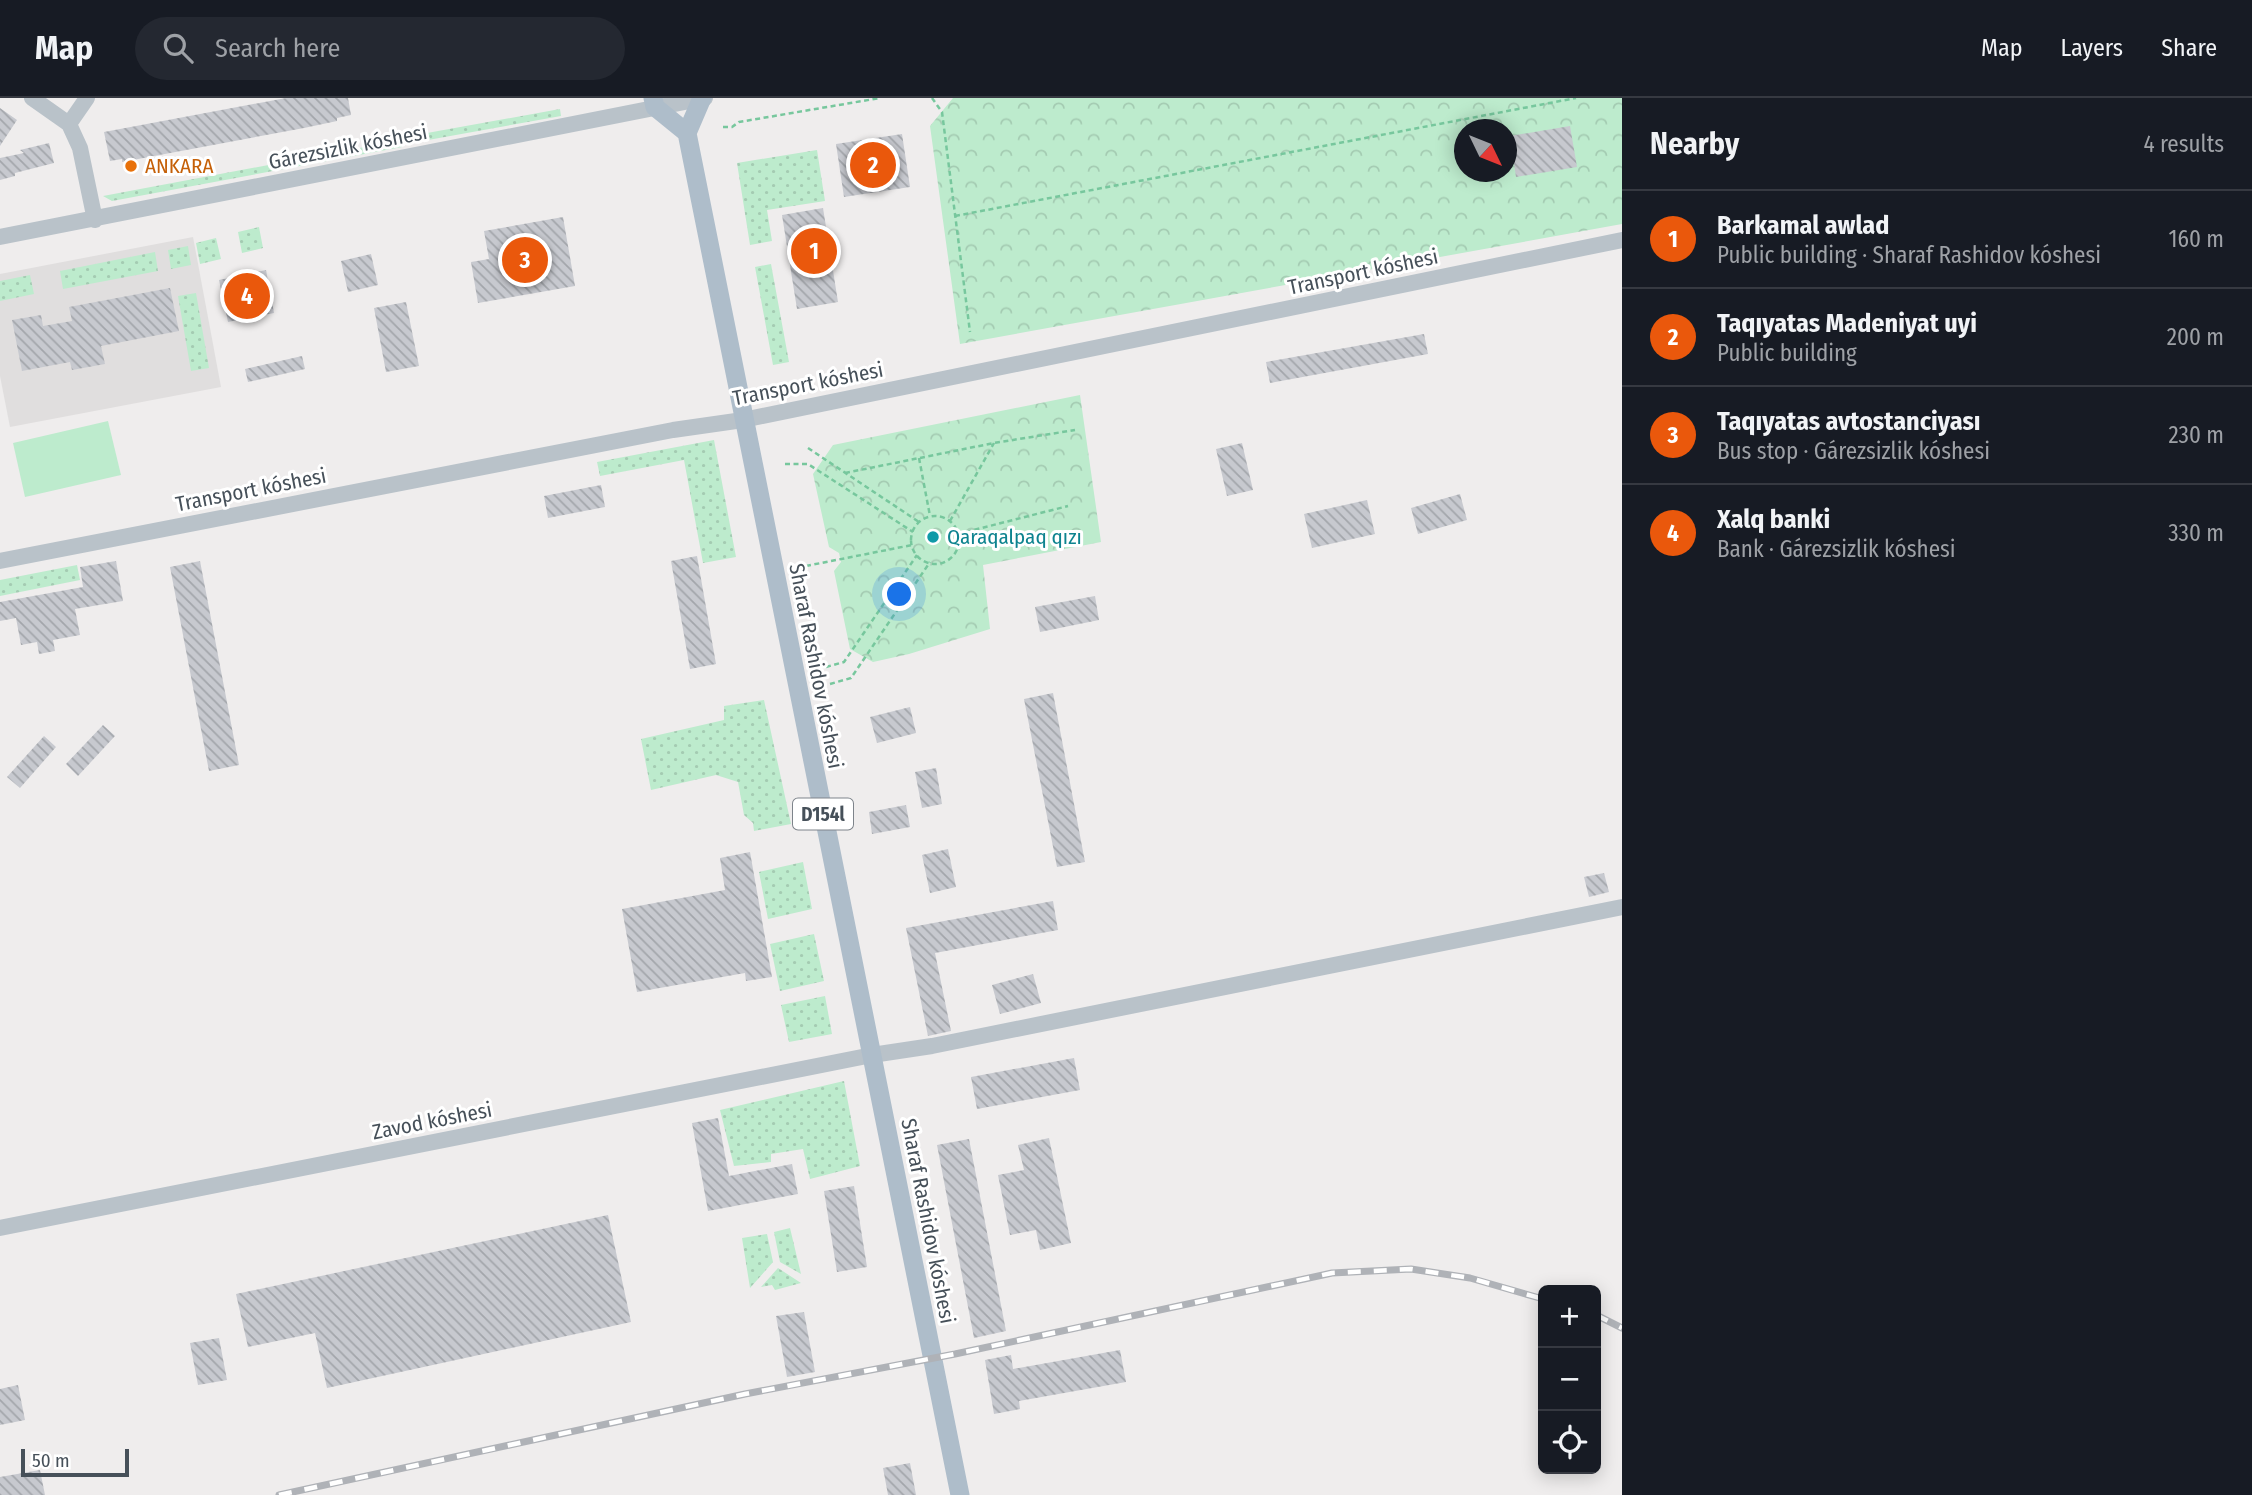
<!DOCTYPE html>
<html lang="en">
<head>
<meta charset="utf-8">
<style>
  body { margin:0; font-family:"Fira Sans Condensed",sans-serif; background:#242831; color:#f1f3f6 }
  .controls { position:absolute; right:21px; bottom:21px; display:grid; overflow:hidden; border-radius:10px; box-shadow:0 4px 18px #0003 }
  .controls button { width:63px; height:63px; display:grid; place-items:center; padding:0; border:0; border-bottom:2px solid #363941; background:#171b24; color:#f1f3f6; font:35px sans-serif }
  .compass { position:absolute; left:1454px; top:21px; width:63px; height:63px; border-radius:50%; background:#171b24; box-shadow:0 4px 18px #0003; rotate:133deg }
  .scale { position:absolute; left:21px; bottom:18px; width:108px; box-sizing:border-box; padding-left:7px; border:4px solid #465059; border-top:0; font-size:19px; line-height:24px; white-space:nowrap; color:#465059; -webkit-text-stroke:5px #fff; paint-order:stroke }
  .you { position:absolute; left:900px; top:497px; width:24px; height:24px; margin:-18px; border:5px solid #fff; border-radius:50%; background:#1a73e8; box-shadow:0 0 0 10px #1a73e833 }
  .badge { display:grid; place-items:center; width:46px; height:46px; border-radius:50%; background:#ea580c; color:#fff; font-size:23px; font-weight:700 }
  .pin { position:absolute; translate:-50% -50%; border:4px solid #fff; box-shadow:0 2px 7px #0006 }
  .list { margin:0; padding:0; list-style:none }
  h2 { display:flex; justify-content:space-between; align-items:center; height:91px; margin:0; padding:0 28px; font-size:30px }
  h2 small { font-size:23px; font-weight:400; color:#9ea1a6 }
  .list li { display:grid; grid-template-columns:46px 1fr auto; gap:21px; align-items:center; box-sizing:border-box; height:98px; padding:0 28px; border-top:2px solid #363941 }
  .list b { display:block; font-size:26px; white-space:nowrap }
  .list p { margin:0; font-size:23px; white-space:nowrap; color:#9ea1a6 }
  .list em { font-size:23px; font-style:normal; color:#9ea1a6 }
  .icon { flex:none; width:38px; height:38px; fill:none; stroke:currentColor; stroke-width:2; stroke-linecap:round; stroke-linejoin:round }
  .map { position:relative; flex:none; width:1622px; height:1397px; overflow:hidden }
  header { display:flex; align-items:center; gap:42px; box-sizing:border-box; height:98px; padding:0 35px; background:#171b24; border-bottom:2px solid #363941 }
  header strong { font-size:33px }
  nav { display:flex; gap:38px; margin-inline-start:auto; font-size:24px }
  .search { width:490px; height:63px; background:#242831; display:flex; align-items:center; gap:18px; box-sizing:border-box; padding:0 24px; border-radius:38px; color:#9ea1a6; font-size:26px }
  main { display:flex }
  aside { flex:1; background:#171b24 }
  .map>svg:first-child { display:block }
</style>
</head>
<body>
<header>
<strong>Map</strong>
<div class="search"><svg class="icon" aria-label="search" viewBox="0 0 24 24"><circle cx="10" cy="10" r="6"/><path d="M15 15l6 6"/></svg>Search here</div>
<nav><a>Map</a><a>Layers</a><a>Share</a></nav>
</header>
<main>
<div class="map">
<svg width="1622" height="1397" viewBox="0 0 1622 1397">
  <defs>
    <pattern id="grass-dots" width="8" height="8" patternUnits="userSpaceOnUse" patternTransform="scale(1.75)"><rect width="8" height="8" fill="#bdebcd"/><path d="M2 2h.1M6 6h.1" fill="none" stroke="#a4cbb2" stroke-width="1.8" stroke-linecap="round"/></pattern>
    <pattern id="park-crowns" width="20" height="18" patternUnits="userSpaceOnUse" patternTransform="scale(1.75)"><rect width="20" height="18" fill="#bdebcd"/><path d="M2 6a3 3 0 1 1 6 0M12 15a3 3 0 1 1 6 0" fill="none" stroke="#a4cbb2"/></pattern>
    <pattern id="building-back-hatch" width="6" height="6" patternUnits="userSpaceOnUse" patternTransform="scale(1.75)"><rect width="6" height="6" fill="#c7c9cf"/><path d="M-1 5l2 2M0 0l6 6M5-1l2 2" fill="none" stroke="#a3a6ab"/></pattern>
  </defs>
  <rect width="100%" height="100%" fill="#efeded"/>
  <path fill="#e0dede" d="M 193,139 L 221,289 L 10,329 L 0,278 L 0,176 Z"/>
  <path fill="url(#grass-dots)" d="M 560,11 L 561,18 L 417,44 L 416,37 Z
    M 402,42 L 402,49 L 112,103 L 103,98 Z
    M 817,52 L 825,103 L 767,112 L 772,143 L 750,147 L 737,65 Z
    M 259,129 L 263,150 L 242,155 L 238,134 Z
    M 216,140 L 221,161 L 200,166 L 196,145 Z
    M 188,148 L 191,167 L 171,171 L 168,152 Z
    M 155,154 L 158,173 L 63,191 L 60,173 Z
    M 771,166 L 789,264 L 773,267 L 755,169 Z
    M 30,177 L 34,196 L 0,203 L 0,183 Z
    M 196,195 L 209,270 L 191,273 L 178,198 Z
    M 714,342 L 736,459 L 703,465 L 684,362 L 600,378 L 597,364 Z
    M 77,467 L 80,482 L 0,498 L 0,482 Z
    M 764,602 L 791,726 L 754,733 L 753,725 L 744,717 L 738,684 L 716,677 L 651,692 L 641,641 L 724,622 L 724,608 Z
    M 803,764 L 812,811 L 768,821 L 759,774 Z
    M 814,836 L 824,883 L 780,893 L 770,846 Z
    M 825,898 L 832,936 L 789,944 L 781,907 Z
    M 844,983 L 860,1068 L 810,1081 L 803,1051 L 771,1056 L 771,1064 L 734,1068 L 720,1012 Z
    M 790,1130 L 801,1176 L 780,1164 L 774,1134 Z
    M 767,1136 L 773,1164 L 750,1190 L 742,1140 Z
    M 778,1170 L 801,1185 L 775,1192 L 772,1187 L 761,1189 Z"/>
  <path fill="url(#park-crowns)" fill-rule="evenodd" d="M 953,0 L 1622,0 L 1622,126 L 960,246 L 930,28 ZM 1464,32 L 1506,32 L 1506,74 L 1464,74 Z
    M 1080,297 L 1101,444 L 983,467 L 990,531 L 909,556 L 873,564 L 850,551 L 834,473 L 841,464 L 839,455 L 829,449 L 813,376 L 833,347 Z"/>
  <path fill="#bdebcd" d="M 108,323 L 121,377 L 25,399 L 13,345 Z"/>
  <path fill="url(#building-back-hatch)" d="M 286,0 L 348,0 L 351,17 L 337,20 L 337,23 L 304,30 L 122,64 L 122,61 L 110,63 L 104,34 Z
    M 0,10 L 17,22 L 0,48 Z
    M 1570,28 L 1577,69 L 1516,79 L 1510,38 Z
    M 902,36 L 910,89 L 844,99 L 836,46 Z
    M 49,45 L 54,65 L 15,75 L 15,78 L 0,82 L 0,60 L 24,55 L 20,52 Z
    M 823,110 L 838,204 L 797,211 L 782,117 Z
    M 563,119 L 575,188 L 478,205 L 471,164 L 489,161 L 484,133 Z
    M 371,156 L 378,187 L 348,194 L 341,163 Z
    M 266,172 L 274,215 L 228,224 L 219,182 Z
    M 170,190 L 179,233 L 101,248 L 105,266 L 72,272 L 70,264 L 22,273 L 12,222 L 41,217 L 43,228 L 72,223 L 69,209 Z
    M 406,204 L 419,268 L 386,274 L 374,210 Z
    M 1424,236 L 1428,256 L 1270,285 L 1266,264 Z
    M 302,258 L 305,271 L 248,284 L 245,271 Z
    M 1242,345 L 1253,392 L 1227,398 L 1216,351 Z
    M 601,387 L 605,409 L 548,420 L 544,398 Z
    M 1460,396 L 1467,422 L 1418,436 L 1411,410 Z
    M 1367,402 L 1375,436 L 1312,450 L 1304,416 Z
    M 697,458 L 716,566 L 690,571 L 671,463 Z
    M 116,463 L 123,503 L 75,511 L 80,537 L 53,542 L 55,553 L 39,556 L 37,544 L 21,547 L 16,520 L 0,523 L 0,504 L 83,489 L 80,469 Z
    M 200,463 L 239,667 L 209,673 L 170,469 Z
    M 1095,498 L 1099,522 L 1040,534 L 1035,509 Z
    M 1053,595 L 1085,764 L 1057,769 L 1024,601 Z
    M 910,609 L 916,635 L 877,645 L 870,619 Z
    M 103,627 L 115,638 L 78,678 L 66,666 Z
    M 44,638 L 56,649 L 20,690 L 7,679 Z
    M 936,670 L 942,706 L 922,710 L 915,674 Z
    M 906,707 L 910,729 L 872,736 L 869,714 Z
    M 948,751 L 956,789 L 930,795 L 922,757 Z
    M 750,754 L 772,879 L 746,883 L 745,875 L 637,894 L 622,811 L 725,792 L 720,760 Z
    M 1604,775 L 1609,794 L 1589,799 L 1584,779 Z
    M 1053,803 L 1058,832 L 935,855 L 951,933 L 928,938 L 906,830 Z
    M 1033,876 L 1041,905 L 1000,916 L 992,887 Z
    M 1074,960 L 1080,992 L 977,1011 L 971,979 Z
    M 718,1020 L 729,1078 L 792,1066 L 798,1096 L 708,1113 L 692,1025 Z
    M 1049,1040 L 1071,1145 L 1040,1152 L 1036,1132 L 1010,1137 L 998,1077 L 1024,1072 L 1018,1047 Z
    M 969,1041 L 1006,1233 L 974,1240 L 937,1047 Z
    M 854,1088 L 867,1169 L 837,1174 L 824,1093 Z
    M 608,1117 L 631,1224 L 327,1290 L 315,1235 L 248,1249 L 236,1196 Z
    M 804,1214 L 815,1274 L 787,1279 L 776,1218 Z
    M 219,1240 L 227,1282 L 198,1287 L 190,1245 Z
    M 1120,1252 L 1126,1284 L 1019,1303 L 1020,1311 L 994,1316 L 985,1262 L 1011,1257 L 1013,1271 Z
    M 18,1287 L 25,1322 L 0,1327 L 0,1291 Z
    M 910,1365 L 916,1397 L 888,1397 L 883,1370 Z
    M 40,1372 L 45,1397 L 0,1397 L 0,1379 Z"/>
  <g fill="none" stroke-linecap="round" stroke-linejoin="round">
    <path stroke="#77c79d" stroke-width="2.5" stroke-dasharray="5 3.5" stroke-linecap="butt" d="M 932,0 L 942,14 L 970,234
      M 723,29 L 732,29 L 739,24 L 880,0
      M 955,118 L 1576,0
      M 808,350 L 919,424
      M 919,360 L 930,418
      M 785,366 L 808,366 L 913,434
      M 845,375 L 994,345 L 1075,332
      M911 442a24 24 0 1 1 48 0a24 24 0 1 1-48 0Z
      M 950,423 L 994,345
      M 958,436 L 1068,408
      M 806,468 L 912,447
      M 826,569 L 844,564 L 917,457
      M 830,586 L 851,580 L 930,464"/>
    <path stroke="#b9c2c9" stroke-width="16" d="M 32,0 L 69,26
      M 69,26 L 80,50 L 95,122
      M 69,26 L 87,0
      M 0,139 L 705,0
      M 0,463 L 673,332 L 743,322 L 1622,142
      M 0,1130 L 872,957 L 932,948 L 1622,809"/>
    <path stroke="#aebdca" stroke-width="19" d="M 653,0 L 655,9 L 687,35
      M 687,35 L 960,1397
      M 687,35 L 702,0"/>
    <defs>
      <path id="rail" d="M 1596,1217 L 1622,1230
        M 279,1397 L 745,1296 L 955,1256 L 1332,1175 L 1411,1171 L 1470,1180 L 1543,1201"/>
    </defs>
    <use href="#rail" stroke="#afb2b7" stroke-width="7"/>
    <use href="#rail" stroke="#fff" stroke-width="4.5" stroke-dasharray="13" stroke-linecap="butt"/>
  </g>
  <circle fill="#e8710a" stroke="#fff" stroke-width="2.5" cx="131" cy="68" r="7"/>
  <circle fill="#0f9aa8" stroke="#fff" stroke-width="2.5" cx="933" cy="439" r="7"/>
  <g text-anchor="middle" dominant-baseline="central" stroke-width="6" stroke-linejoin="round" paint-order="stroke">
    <rect fill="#fff" stroke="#7e848b" stroke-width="2" x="793" y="700.5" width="60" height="31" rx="5"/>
    <g font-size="19" font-weight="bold" fill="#465059">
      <text x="823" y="716">D154l</text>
    </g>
    <g font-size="21" fill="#465059" stroke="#fff">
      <text transform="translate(348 49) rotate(-11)">Gárezsizlik kóshesi</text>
      <text transform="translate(1363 174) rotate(-12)">Transport kóshesi</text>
      <text transform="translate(808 286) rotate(-11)">Transport kóshesi</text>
      <text transform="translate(251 392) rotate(-11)">Transport kóshesi</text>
      <text transform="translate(816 568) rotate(79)">Sharaf Rashidov kóshesi</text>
      <text transform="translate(432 1023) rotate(-11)">Zavod kóshesi</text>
      <text transform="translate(928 1123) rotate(79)">Sharaf Rashidov kóshesi</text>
    </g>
    <g font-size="21" fill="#c56008" stroke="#fff" text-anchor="start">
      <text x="145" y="68">ANKARA</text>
    </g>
    <g font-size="21" fill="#0d838f" stroke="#fff" text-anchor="start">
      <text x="947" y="439">Qaraqalpaq qızı</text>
    </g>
  </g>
</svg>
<div class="controls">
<button>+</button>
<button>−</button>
<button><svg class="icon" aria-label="locate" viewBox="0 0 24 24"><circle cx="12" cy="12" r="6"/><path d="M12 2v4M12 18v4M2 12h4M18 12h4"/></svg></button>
</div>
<svg class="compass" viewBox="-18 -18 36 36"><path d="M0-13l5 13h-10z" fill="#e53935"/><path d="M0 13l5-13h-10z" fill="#9ea1a6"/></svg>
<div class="scale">50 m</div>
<div class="you"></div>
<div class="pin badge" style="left:814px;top:153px">1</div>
<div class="pin badge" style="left:873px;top:67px">2</div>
<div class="pin badge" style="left:525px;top:162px">3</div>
<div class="pin badge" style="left:247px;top:198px">4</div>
</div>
<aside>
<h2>Nearby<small>4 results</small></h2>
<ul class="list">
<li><span class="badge">1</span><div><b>Barkamal awlad</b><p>Public building · Sharaf Rashidov kóshesi</p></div><em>160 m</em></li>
<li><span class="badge">2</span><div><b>Taqıyatas Madeniyat uyi</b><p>Public building</p></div><em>200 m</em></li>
<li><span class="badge">3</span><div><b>Taqıyatas avtostanciyası</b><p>Bus stop · Gárezsizlik kóshesi</p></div><em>230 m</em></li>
<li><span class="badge">4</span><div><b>Xalq banki</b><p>Bank · Gárezsizlik kóshesi</p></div><em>330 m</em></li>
</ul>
</aside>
</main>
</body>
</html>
